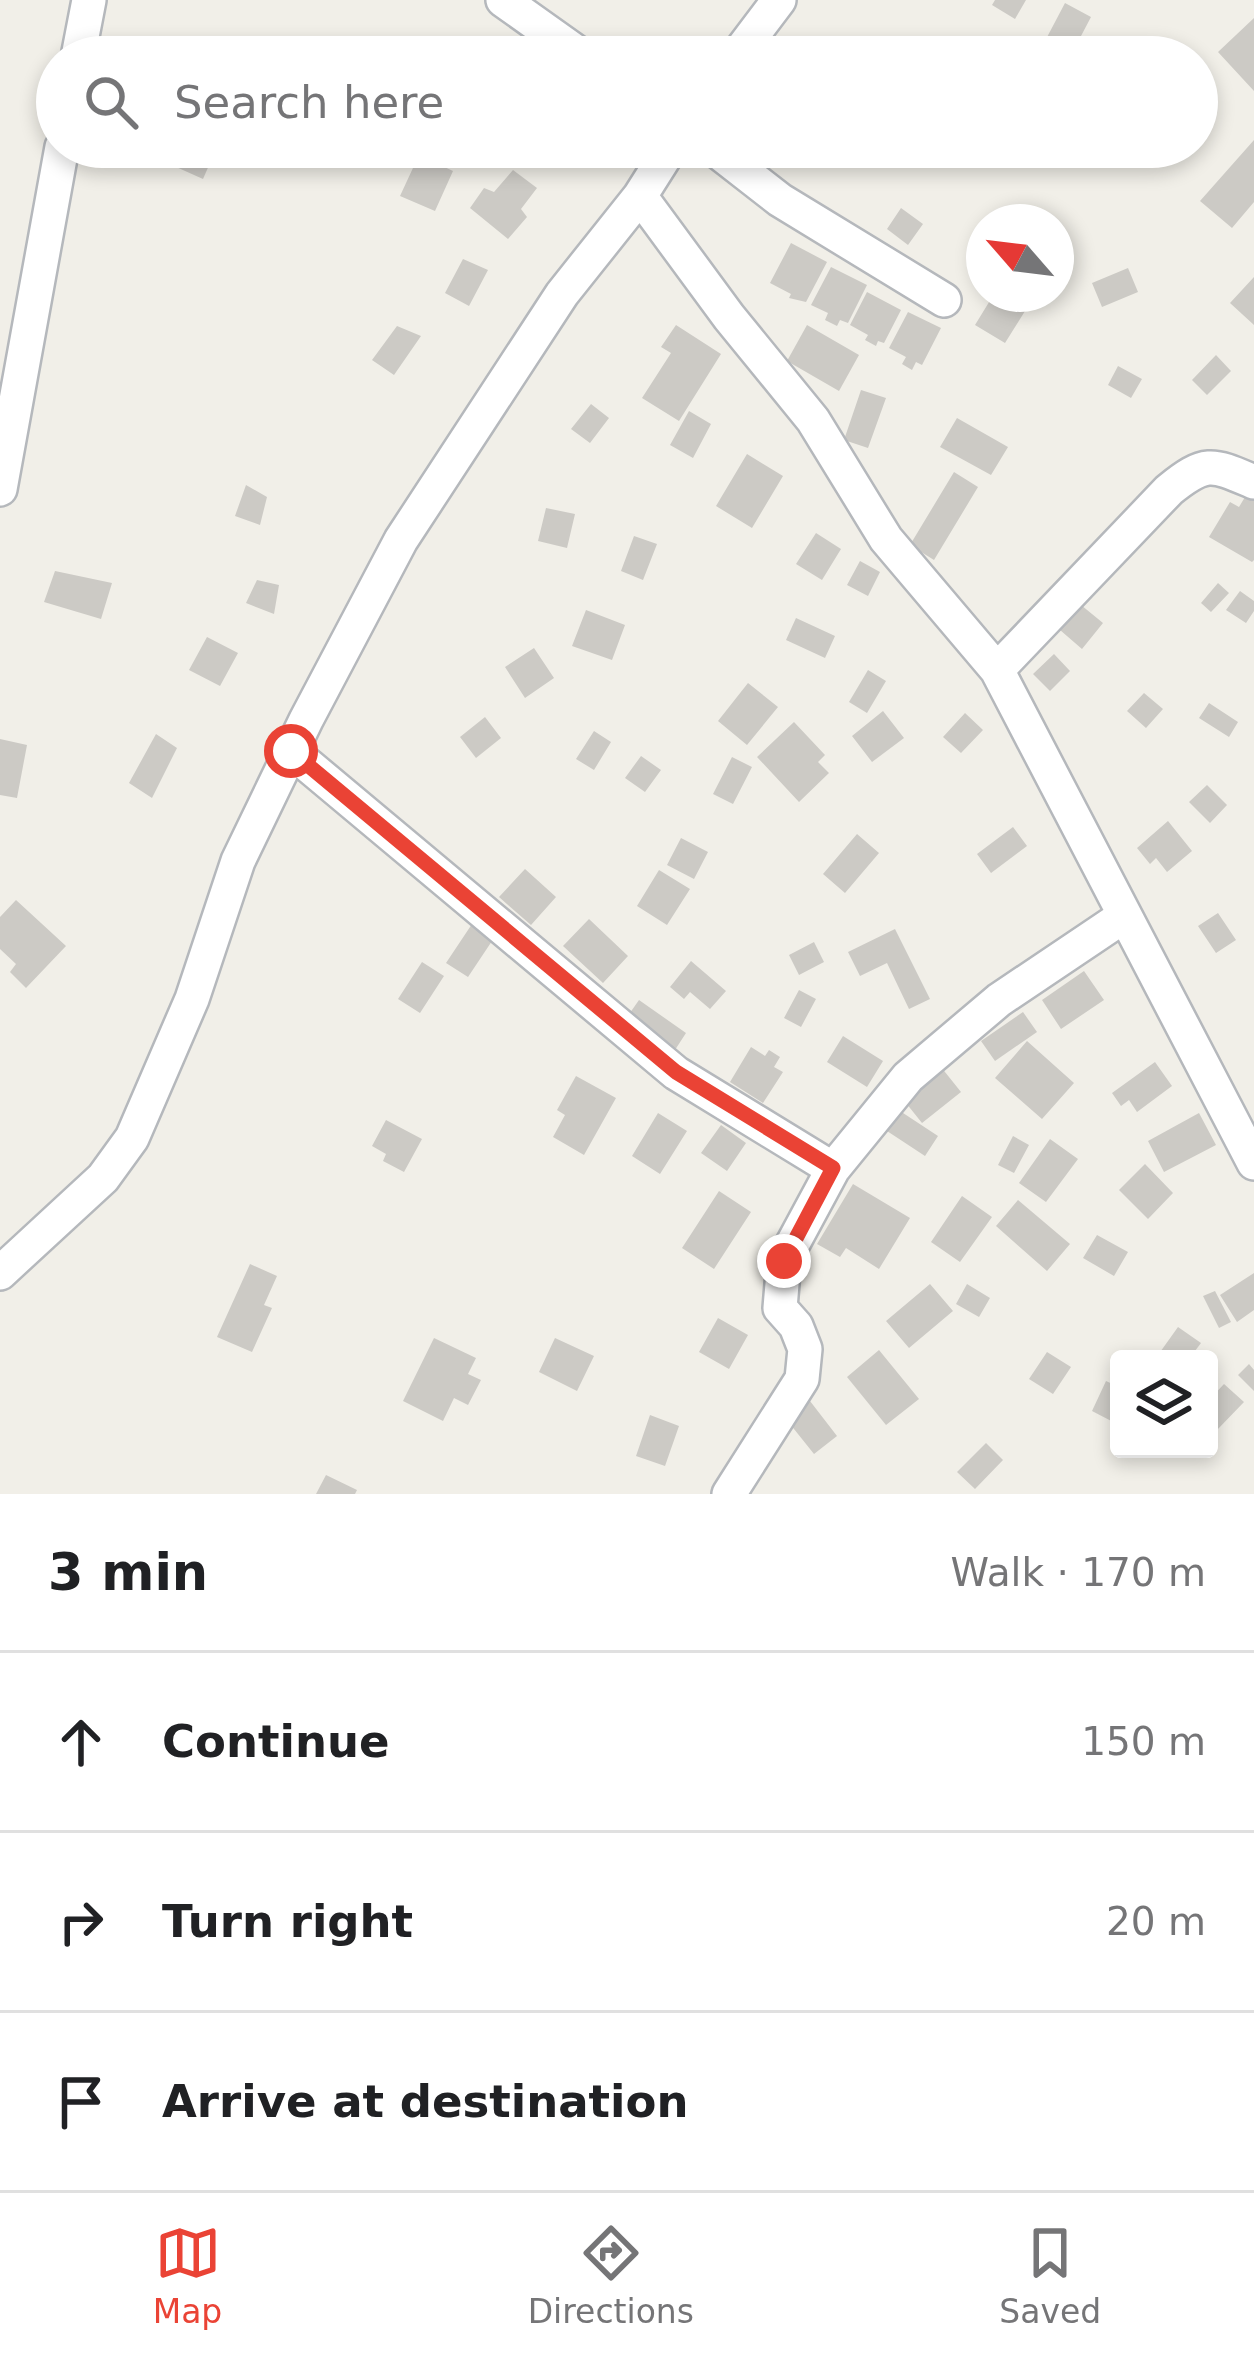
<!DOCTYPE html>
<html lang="en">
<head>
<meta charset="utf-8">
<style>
  body { margin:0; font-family:"DejaVu Sans",sans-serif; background:#f6f6f6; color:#202124 }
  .controls { position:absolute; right:36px; bottom:36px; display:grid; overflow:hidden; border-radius:12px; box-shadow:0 6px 18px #0003 }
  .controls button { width:108px; height:108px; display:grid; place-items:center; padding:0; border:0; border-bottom:3px solid #e0e0e0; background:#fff; color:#202124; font:60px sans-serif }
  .compass { position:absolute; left:966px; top:204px; width:108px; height:108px; border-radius:50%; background:#fff; box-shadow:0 6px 18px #0003; rotate:298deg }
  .stop { position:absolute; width:36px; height:36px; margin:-27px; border:9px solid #ea4335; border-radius:50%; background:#fff }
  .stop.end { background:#ea4335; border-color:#fff; box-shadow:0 3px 12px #0008 }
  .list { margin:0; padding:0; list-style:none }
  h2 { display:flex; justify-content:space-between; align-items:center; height:156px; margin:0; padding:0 48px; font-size:51px }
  h2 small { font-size:39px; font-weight:400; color:#757577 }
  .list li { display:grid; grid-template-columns:78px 1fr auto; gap:36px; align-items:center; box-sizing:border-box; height:180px; padding:0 48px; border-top:3px solid #e0e0e0 }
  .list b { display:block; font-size:45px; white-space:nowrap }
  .list em { font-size:39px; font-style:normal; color:#757577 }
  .icon { flex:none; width:66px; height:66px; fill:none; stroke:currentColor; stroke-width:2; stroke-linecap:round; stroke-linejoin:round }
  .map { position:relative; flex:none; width:1254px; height:1494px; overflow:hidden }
  .search { position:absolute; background:#fff; box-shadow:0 6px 18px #0003; left:36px; right:36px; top:36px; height:132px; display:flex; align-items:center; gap:30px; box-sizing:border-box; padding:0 42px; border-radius:66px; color:#757577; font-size:45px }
  .sheet { height:696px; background:#fff }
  nav { display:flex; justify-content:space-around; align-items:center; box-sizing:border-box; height:168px; border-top:3px solid #e0e0e0; background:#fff; font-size:33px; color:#757577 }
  nav a { display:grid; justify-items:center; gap:6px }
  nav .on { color:#ea4335 }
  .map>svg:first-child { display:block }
</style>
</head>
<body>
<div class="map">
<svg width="1254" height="1494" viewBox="0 0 1254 1494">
  <rect width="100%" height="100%" fill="#f1efe8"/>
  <path fill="#cccac5" d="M 995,0 L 1026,0 L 1015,19 L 992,5 Z
    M 1065,3 L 1091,17 L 1071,55 L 1045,41 Z
    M 1254,18 L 1254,91 L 1218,52 Z
    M 1254,140 L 1254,202 L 1232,228 L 1200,201 Z
    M 172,147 L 217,147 L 203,179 L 165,162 Z
    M 419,155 L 453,171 L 435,211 L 400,196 Z
    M 513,170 L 537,188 L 521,209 L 527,217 L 508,239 L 470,208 L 484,188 L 494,192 Z
    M 901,208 L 923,224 L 908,245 L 887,229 Z
    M 791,243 L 827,262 L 806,302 L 789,298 L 791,294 L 770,283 Z
    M 463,259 L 488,270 L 469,306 L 445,293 Z
    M 831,267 L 867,285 L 848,323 L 840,320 L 837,326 L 825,320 L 828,313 L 811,305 Z
    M 1128,268 L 1138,292 L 1102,307 L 1092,283 Z
    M 1254,277 L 1254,325 L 1230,303 Z
    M 867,292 L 901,310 L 884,343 L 878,341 L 876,346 L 865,340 L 868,335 L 850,325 Z
    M 994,294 L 1016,294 L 1030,303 L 1005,343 L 975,325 Z
    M 908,312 L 941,328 L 922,365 L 916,362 L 912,370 L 902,364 L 906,357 L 889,348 Z
    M 676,325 L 721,354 L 679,421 L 642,398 L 671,353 L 661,347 Z
    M 807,325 L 859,355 L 839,391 L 787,361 Z
    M 397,326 L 421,336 L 394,375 L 372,360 Z
    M 1216,355 L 1231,371 L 1207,395 L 1192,380 Z
    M 1118,366 L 1142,379 L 1131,398 L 1108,385 Z
    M 861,390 L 886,398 L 868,448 L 844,440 Z
    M 591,404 L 609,418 L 590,443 L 571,429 Z
    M 689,411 L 711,424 L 693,458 L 670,445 Z
    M 957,418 L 1008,447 L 991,475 L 940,447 Z
    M 747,454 L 783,476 L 752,528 L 716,506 Z
    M 954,472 L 978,487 L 934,560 L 910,545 Z
    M 1254,482 L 1254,560 L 1252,562 L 1209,537 L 1230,502 L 1239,507 Z
    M 246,485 L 267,497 L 260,525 L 235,516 Z
    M 546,508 L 575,514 L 567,548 L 538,541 Z
    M 816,533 L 841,549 L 822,580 L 796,564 Z
    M 634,536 L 657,544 L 643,580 L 621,571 Z
    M 860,561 L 880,572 L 868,596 L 847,585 Z
    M 55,571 L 112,583 L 101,619 L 44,602 Z
    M 257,580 L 279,585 L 274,614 L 246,603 Z
    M 1218,583 L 1229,593 L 1211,612 L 1201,603 Z
    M 1240,591 L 1254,601 L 1254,611 L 1246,623 L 1226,610 Z
    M 1081,605 L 1103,623 L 1082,649 L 1060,630 Z
    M 586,610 L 625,625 L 612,660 L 572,646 Z
    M 796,618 L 835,636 L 825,658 L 786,640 Z
    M 207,637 L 238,653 L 220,686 L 189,670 Z
    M 534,648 L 554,678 L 525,698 L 505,667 Z
    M 1054,654 L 1070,671 L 1050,691 L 1033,674 Z
    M 868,670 L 886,681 L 867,713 L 849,702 Z
    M 748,683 L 778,707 L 747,745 L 718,721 Z
    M 1144,693 L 1163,709 L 1146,728 L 1127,711 Z
    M 1209,703 L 1238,722 L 1229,737 L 1199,718 Z
    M 883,711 L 904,738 L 872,762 L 852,736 Z
    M 965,713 L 983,730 L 961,753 L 943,737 Z
    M 485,717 L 501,738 L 476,758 L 460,737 Z
    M 794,722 L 825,755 L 818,762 L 829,773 L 799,802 L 757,757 Z
    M 594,731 L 611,742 L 594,770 L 576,759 Z
    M 156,734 L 177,748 L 152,798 L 129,783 Z
    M 0,739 L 27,745 L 17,798 L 0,795 Z
    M 641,756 L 661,770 L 645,792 L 625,778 Z
    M 732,757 L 752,767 L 733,804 L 713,794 Z
    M 1207,785 L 1227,805 L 1210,823 L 1189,802 Z
    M 1168,821 L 1192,851 L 1167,872 L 1156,858 L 1150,864 L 1137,848 Z
    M 1013,827 L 1027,846 L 991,873 L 977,854 Z
    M 857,834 L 879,853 L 845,893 L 823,874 Z
    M 681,838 L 708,852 L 694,879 L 667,865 Z
    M 525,869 L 556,897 L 531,925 L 499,897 Z
    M 659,870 L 690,889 L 667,925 L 637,906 Z
    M 16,900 L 66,946 L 26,988 L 10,972 L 16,964 L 0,949 L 0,917 Z
    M 1218,913 L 1236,940 L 1216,953 L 1198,926 Z
    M 589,919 L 628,956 L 603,983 L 563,946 Z
    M 472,924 L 494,938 L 468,977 L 446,963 Z
    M 895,929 L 930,999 L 909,1009 L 887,963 L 860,976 L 848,952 Z
    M 814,942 L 824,962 L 799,975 L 789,955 Z
    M 691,961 L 726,991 L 710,1009 L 690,992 L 684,999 L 670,987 Z
    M 422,962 L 444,976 L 420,1013 L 398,999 Z
    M 1084,971 L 1104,1000 L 1061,1029 L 1042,1000 Z
    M 799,990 L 816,999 L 801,1027 L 784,1018 Z
    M 639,1000 L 686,1033 L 673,1053 L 625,1020 Z
    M 1023,1012 L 1037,1032 L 995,1061 L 981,1041 Z
    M 843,1036 L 883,1061 L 867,1087 L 827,1062 Z
    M 1027,1041 L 1074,1083 L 1042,1119 L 995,1078 Z
    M 751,1047 L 765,1056 L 769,1050 L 780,1057 L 774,1067 L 783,1072 L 763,1103 L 730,1082 Z
    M 1155,1062 L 1172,1086 L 1137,1112 L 1129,1100 L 1121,1106 L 1112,1093 Z
    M 941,1067 L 961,1092 L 922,1123 L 902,1098 Z
    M 576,1076 L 616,1098 L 584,1155 L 553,1137 L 565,1115 L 557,1110 Z
    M 900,1111 L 938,1136 L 925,1156 L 887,1131 Z
    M 658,1113 L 687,1131 L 660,1174 L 632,1156 Z
    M 1199,1113 L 1216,1145 L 1164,1172 L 1148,1141 Z
    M 386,1120 L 422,1139 L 404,1172 L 383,1161 L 386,1154 L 372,1146 Z
    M 721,1125 L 746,1143 L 727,1171 L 701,1153 Z
    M 1013,1136 L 1029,1145 L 1014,1173 L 998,1165 Z
    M 1050,1139 L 1078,1159 L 1046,1202 L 1019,1183 Z
    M 1145,1164 L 1173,1193 L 1148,1219 L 1119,1190 Z
    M 853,1184 L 910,1218 L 879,1269 L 846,1248 L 840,1257 L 817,1244 Z
    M 719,1191 L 751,1212 L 714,1269 L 682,1248 Z
    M 962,1196 L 992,1217 L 960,1262 L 931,1242 Z
    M 1018,1200 L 1070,1244 L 1047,1271 L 996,1226 Z
    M 1097,1235 L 1128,1252 L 1114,1276 L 1083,1258 Z
    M 250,1264 L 277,1276 L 264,1305 L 272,1308 L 252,1352 L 217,1337 Z
    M 1254,1273 L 1254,1310 L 1237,1322 L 1220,1295 Z
    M 930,1284 L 953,1311 L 909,1348 L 886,1321 Z
    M 967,1284 L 990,1298 L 979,1317 L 956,1304 Z
    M 1215,1291 L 1231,1322 L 1219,1328 L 1203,1296 Z
    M 718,1318 L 748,1335 L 729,1369 L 699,1352 Z
    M 1178,1327 L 1201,1343 L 1189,1359 L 1163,1359 L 1158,1355 Z
    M 434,1338 L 476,1358 L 468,1374 L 481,1380 L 468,1405 L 454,1398 L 443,1421 L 403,1401 Z
    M 555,1338 L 594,1356 L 577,1391 L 539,1372 Z
    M 879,1350 L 919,1399 L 886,1425 L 847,1377 Z
    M 1047,1352 L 1071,1367 L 1053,1394 L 1029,1379 Z
    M 1249,1364 L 1254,1370 L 1254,1391 L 1238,1375 Z
    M 1106,1381 L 1119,1387 L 1119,1425 L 1092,1411 Z
    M 1224,1384 L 1244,1402 L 1217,1430 L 1209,1422 L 1209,1400 Z
    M 810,1401 L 837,1436 L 814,1454 L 786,1419 Z
    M 650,1415 L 679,1426 L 665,1466 L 636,1456 Z
    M 986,1443 L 1003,1460 L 975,1489 L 957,1472 Z
    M 326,1475 L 357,1490 L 355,1494 L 316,1494 Z"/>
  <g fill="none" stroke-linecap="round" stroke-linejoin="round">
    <defs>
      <path id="minor" d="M 503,0 L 583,57
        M 78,57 L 89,0
        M 736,57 L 779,0
        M 712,147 L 780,200 L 944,300
        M 640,196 L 729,317 L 813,420 L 886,539 L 997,670 L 1254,1163
        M 0,489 L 62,147
        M 997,670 L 1169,490 C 1206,460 1212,464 1254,482
        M 291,751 L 676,1073 L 833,1169
        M 0,1273 L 103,1178 L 132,1138 L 192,999 L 238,861 L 306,720 L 401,540 L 562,294 L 640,196 L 671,147
        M 729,1494 L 802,1379 L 805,1349 L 796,1326 L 780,1308 L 784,1260 L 833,1169 L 908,1077 L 999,1000 L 1124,916"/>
    </defs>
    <use href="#minor" stroke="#b5b8bc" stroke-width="38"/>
    <use href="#minor" stroke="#fff" stroke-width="33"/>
  </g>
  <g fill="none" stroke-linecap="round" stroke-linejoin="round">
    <path stroke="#ea4335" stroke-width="15" d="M 291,751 L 676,1072 L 833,1168 L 784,1261"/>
  </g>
</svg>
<div class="controls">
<button><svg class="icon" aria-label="layers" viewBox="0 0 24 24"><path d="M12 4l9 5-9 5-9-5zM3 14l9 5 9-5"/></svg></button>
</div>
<svg class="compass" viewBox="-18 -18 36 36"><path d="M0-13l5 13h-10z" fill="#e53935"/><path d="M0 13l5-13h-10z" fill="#757577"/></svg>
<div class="stop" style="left:291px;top:751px"></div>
<div class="stop end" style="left:784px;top:1261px"></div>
<div class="search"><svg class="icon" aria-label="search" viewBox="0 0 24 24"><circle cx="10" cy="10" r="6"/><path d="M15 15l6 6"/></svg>Search here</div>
</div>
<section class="sheet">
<h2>3 min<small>Walk · 170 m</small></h2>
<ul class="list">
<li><svg class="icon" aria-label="ahead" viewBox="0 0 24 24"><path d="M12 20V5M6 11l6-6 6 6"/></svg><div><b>Continue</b></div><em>150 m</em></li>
<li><svg class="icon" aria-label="right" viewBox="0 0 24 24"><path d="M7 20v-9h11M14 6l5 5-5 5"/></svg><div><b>Turn right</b></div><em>20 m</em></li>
<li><svg class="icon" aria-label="arrive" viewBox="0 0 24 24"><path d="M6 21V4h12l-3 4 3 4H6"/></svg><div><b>Arrive at destination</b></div></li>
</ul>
</section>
<nav>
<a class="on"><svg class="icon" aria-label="map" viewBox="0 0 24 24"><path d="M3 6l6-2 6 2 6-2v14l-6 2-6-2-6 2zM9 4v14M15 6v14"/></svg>Map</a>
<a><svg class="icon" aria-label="directions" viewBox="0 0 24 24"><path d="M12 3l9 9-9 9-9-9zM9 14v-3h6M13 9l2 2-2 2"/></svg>Directions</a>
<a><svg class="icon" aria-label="saved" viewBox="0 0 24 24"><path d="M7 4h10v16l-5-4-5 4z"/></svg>Saved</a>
</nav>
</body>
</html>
